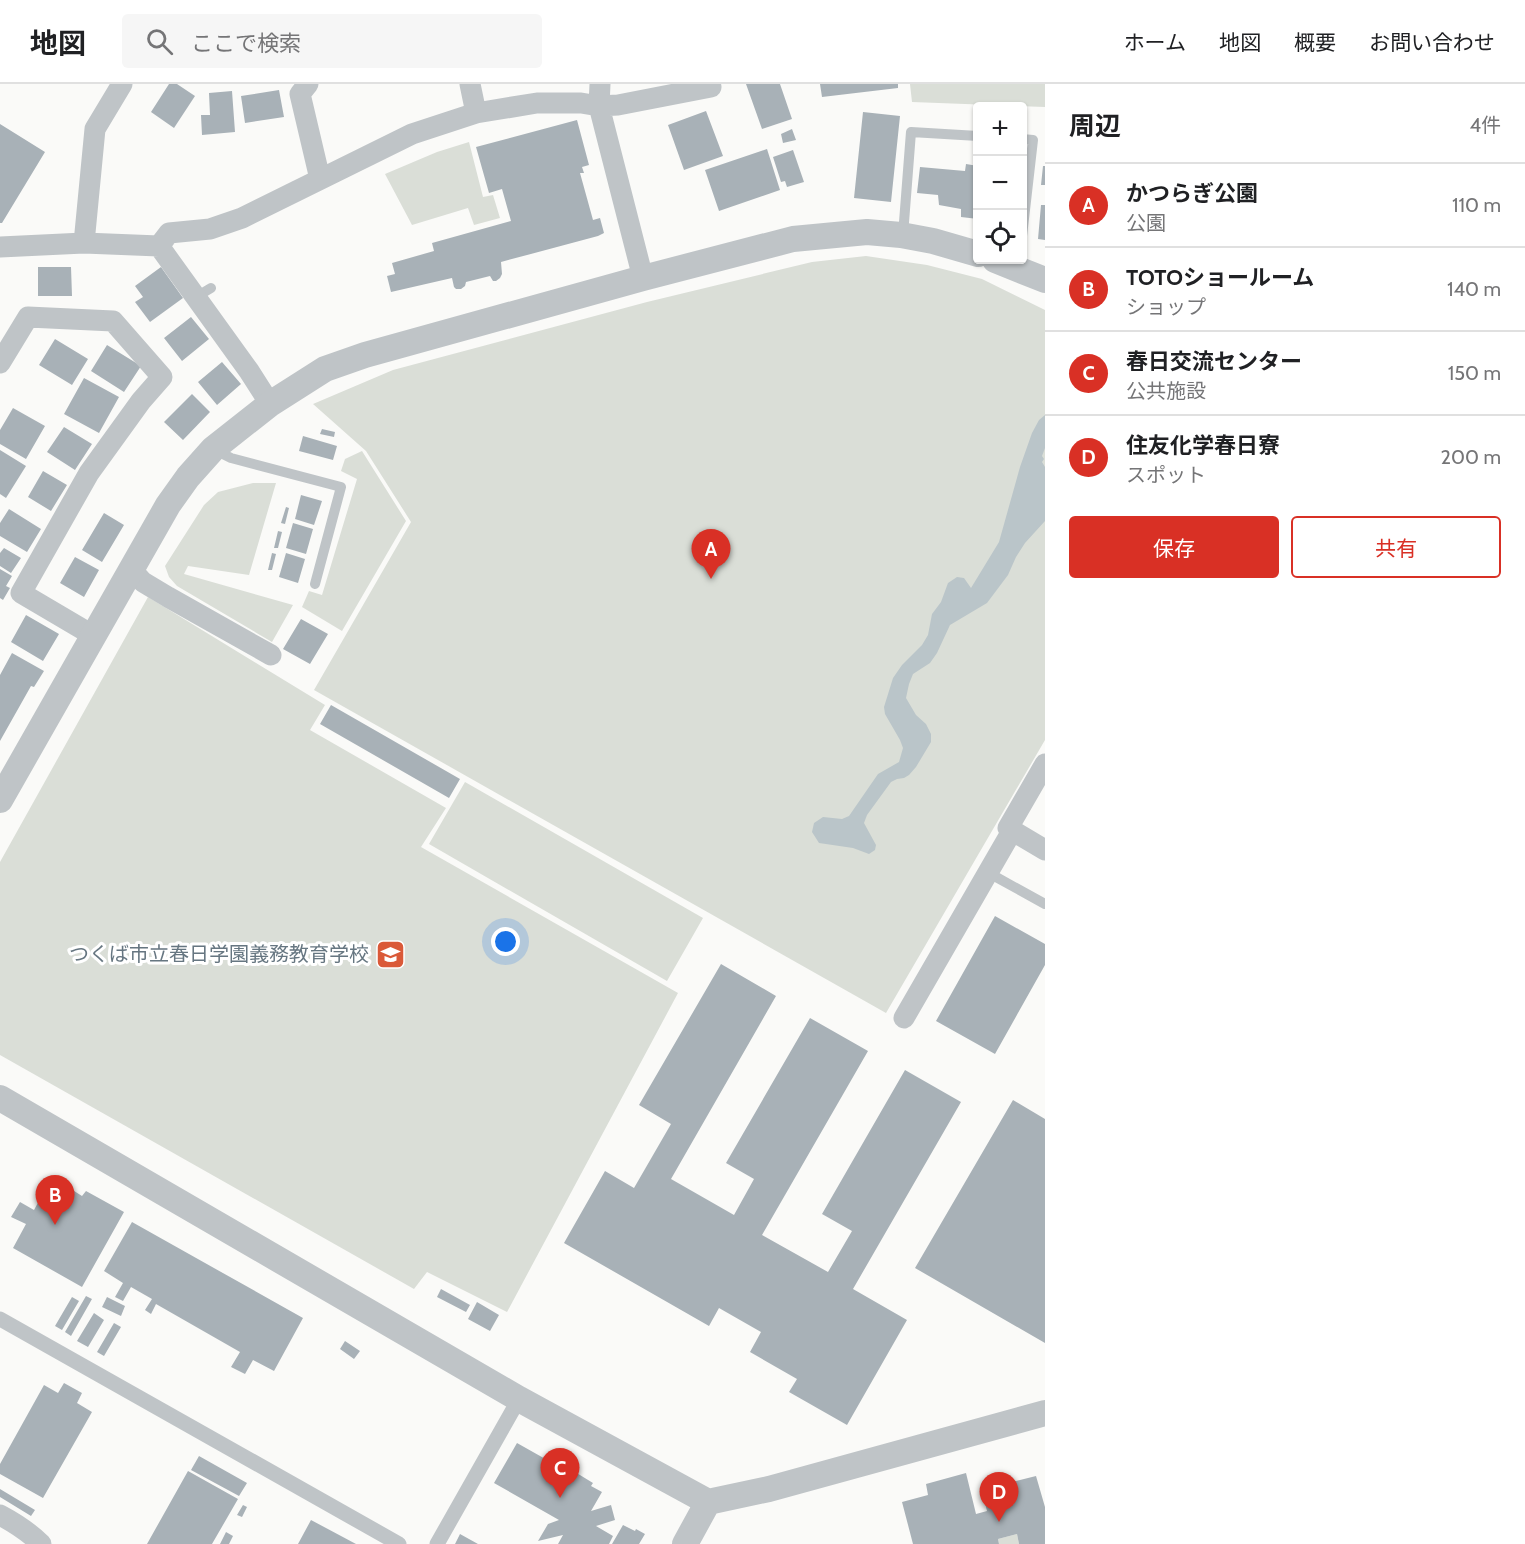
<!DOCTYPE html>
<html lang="ja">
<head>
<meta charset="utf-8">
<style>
  body { margin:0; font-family:Cabin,"Noto Sans JP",sans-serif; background:#f6f6f6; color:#202124 }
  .controls { position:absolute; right:18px; top:18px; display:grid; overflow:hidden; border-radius:6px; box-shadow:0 2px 4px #0004 }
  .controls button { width:54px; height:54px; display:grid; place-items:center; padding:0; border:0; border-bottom:2px solid #e0e0e0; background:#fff; color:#202124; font:30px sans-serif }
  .you { position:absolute; left:506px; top:858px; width:21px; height:21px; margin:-15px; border:4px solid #fff; border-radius:50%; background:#1a73e8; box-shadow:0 0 0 9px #1a73e833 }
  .badge { display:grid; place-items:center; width:39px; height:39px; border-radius:50%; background:#d93025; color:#fff; font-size:20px; font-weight:700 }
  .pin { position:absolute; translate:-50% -50px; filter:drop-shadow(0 2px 3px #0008) }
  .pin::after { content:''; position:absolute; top:32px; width:21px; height:18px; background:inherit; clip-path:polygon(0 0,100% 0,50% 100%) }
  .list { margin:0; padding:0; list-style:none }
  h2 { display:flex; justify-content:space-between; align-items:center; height:78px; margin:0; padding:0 24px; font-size:26px }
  h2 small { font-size:20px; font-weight:400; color:#757577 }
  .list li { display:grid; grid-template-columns:39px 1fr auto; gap:18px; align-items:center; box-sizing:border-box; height:84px; padding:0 24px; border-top:2px solid #e0e0e0 }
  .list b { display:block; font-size:22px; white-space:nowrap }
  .list p { margin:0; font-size:20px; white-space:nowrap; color:#757577 }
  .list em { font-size:20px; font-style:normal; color:#757577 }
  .actions { display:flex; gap:12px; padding:18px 24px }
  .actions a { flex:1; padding:14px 0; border:2px solid #d93025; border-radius:6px; text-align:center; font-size:21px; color:#d93025 }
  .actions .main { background:#d93025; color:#fff }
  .icon { flex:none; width:33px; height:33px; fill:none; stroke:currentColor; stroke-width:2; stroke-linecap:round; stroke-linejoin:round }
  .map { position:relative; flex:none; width:1045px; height:1460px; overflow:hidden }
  header { display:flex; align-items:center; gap:36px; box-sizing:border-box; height:84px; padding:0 30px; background:#fff; border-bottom:2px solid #e0e0e0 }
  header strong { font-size:28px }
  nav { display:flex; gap:33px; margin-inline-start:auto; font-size:21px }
  .search { width:420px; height:54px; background:#f6f6f6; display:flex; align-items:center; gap:15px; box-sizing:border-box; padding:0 21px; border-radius:6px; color:#757577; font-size:22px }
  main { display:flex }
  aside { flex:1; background:#fff }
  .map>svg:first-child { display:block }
</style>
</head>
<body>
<header>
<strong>地図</strong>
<div class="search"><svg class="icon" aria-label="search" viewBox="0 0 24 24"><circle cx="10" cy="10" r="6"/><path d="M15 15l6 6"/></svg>ここで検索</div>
<nav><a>ホーム</a><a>地図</a><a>概要</a><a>お問い合わせ</a></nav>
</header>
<main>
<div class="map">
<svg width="1045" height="1460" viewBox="0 0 1045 1460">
  <rect width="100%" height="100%" fill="#fafaf8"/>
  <path fill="#daded7" d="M 910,0 L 1045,0 L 1045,23 L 912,18 Z
    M 469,58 L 483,113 L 493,111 L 500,134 L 474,141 L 468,124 L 412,141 L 385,90 L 437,68 Z
    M 866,172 L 927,181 L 982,195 L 1045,226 L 1045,656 L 886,929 L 314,606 L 411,438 L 366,367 L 313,320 L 393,286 L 647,218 L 812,178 Z
    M 362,367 L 406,437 L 342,547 L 302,523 L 309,507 L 322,511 L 357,395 L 341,387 L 345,375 Z
    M 253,399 L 276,399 L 249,491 L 188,482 L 184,490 L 293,521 L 272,558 L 177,502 L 169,493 L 165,482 L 204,421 L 218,408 Z
    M 148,513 L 325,621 L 310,646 L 446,724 L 421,763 L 678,909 L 507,1228 L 427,1188 L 414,1205 L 0,971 L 0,778 Z
    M 465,698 L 703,834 L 667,897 L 429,760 Z
    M 1017,1450 L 1019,1460 L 999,1460 L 998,1455 Z"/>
  <path fill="#bac5c9" d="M 1045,331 L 1045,364 L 1042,372 L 1044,375 L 1042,378 L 1045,383 L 1045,437 L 1025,459 L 1016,473 L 1008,491 L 987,519 L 950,541 L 937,569 L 930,579 L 913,590 L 909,600 L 906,614 L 916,631 L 926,640 L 931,650 L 931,658 L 916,683 L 909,691 L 904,694 L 897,695 L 891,698 L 867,731 L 864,739 L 876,761 L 875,766 L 869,770 L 853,764 L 819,759 L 812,748 L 814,739 L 823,733 L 842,735 L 849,732 L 878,690 L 899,678 L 903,664 L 900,656 L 885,630 L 884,623 L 893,594 L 902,581 L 922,561 L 928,551 L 932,530 L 941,518 L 948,499 L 957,493 L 964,494 L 971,504 L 999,458 L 1020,383 L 1032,349 L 1039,336 Z"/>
  <path fill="#a8b1b7" d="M 169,0 L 177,0 L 195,12 L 174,44 L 151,28 Z
    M 746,0 L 780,0 L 792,35 L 762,45 Z
    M 820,0 L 898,0 L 898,4 L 822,13 Z
    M 279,6 L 284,33 L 245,39 L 241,12 Z
    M 232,7 L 235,48 L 202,51 L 201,31 L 210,31 L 209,9 Z
    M 706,27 L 723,72 L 684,86 L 668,41 Z
    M 863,28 L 900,32 L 891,118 L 854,114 Z
    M 577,36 L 589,81 L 582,83 L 584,89 L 580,89 L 593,136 L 600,134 L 604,149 L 598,152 L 501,178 L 502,190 L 500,194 L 496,197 L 493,197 L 490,192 L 466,198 L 465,202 L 461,205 L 456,205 L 454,203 L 452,194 L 391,208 L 387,192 L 395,190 L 392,179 L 434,167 L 432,159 L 511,137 L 502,105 L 489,109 L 476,63 Z
    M 0,40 L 45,68 L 2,139 L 0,139 Z
    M 792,45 L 796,56 L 783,59 L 781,50 Z
    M 767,65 L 780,106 L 719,127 L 705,86 Z
    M 793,66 L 804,98 L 787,103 L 785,97 L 781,98 L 773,73 Z
    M 966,80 L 978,82 L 978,135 L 961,133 L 961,125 L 939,121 L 938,111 L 917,109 L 920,83 L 965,87 Z
    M 1043,82 L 1045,82 L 1045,101 L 1041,101 Z
    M 1041,121 L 1045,121 L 1045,156 L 1038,155 Z
    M 38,183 L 71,183 L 72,212 L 38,212 Z
    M 161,183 L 183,214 L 150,238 L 135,218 L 143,213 L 135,202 Z
    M 191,233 L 209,255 L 182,277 L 164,254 Z
    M 55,255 L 88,275 L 72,301 L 39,281 Z
    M 107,261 L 141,282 L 124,308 L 91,287 Z
    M 222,278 L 241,300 L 217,321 L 198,298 Z
    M 84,294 L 119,313 L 99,349 L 64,330 Z
    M 192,310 L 210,328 L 183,356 L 164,338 Z
    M 13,324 L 45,342 L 26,375 L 0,360 L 0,346 Z
    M 64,343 L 92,360 L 75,386 L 47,368 Z
    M 322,345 L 335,348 L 334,353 L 320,350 Z
    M 303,352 L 337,362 L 333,376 L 299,367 Z
    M 0,366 L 26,382 L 6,414 L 0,410 Z
    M 43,387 L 67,401 L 51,427 L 28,413 Z
    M 301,411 L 322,417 L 314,441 L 295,435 Z
    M 286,423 L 289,424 L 285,440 L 281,439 Z
    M 9,425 L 41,445 L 27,468 L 0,452 L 0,439 Z
    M 104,429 L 124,441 L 102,478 L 82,466 Z
    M 293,439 L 313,445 L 306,470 L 286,464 Z
    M 278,447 L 282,448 L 278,464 L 274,464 Z
    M 4,464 L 21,474 L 11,489 L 0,482 L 0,469 Z
    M 272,469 L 276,470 L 272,486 L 268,486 Z
    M 286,469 L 305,475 L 298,499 L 279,493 Z
    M 75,473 L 99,486 L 84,513 L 60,499 Z
    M 0,485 L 12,492 L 6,502 L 10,504 L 3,516 L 0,514 Z
    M 26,531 L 59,550 L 43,577 L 11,558 Z
    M 301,535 L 328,550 L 310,580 L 283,565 Z
    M 12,569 L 44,587 L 34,603 L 31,602 L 0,657 L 0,591 Z
    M 331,621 L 460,695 L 449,714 L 320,640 Z
    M 995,832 L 1045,860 L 1045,881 L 995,970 L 936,937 Z
    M 721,880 L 776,912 L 671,1095 L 734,1131 L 754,1095 L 726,1079 L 810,934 L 868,967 L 762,1151 L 828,1188 L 852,1147 L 822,1130 L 905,986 L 961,1018 L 853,1205 L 907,1236 L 847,1341 L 789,1308 L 797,1295 L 750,1268 L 761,1248 L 719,1224 L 709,1242 L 564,1159 L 605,1087 L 634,1104 L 671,1040 L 639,1021 Z
    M 1013,1016 L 1045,1035 L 1045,1259 L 915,1184 Z
    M 52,1093 L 82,1112 L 86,1107 L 124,1128 L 82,1203 L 13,1164 L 26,1140 L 11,1133 L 20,1118 L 34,1126 Z
    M 132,1138 L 303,1234 L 274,1287 L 253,1276 L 245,1290 L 231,1283 L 240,1268 L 156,1220 L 151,1230 L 145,1226 L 152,1215 L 131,1203 L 123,1217 L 115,1213 L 123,1199 L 104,1187 Z
    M 441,1205 L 470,1221 L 466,1228 L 437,1213 Z
    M 86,1212 L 92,1215 L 71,1252 L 65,1248 Z
    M 72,1213 L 79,1217 L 62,1246 L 55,1242 Z
    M 107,1213 L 125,1222 L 121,1232 L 102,1223 Z
    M 477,1218 L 499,1231 L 490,1247 L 468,1235 Z
    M 94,1229 L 104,1236 L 88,1263 L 77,1257 Z
    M 114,1239 L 121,1243 L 104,1272 L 97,1268 Z
    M 345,1257 L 360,1267 L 354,1275 L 340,1265 Z
    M 64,1299 L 82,1309 L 77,1319 L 92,1328 L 43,1414 L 0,1390 L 0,1380 L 44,1301 L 58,1309 Z
    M 517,1359 L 572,1390 L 575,1388 L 593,1399 L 591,1402 L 602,1408 L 591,1427 L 611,1421 L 615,1436 L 596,1442 L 613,1452 L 609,1460 L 558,1460 L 563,1451 L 538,1457 L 548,1440 L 559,1436 L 494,1399 Z
    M 199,1372 L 247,1399 L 239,1412 L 191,1386 Z
    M 188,1387 L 238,1415 L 212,1460 L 147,1460 Z
    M 966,1389 L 976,1430 L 987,1427 L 984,1415 L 1001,1410 L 1005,1423 L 1014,1420 L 1008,1399 L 1036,1392 L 1045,1423 L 1045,1460 L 1019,1460 L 1017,1450 L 998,1455 L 999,1460 L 913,1460 L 902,1418 L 928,1411 L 926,1400 Z
    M 0,1405 L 35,1426 L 31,1432 L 0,1413 Z
    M 243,1421 L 247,1423 L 242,1433 L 237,1431 Z
    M 311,1436 L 356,1460 L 298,1460 Z
    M 623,1441 L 635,1447 L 636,1445 L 645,1450 L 639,1460 L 612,1460 Z
    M 226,1448 L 233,1452 L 229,1460 L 220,1460 Z
    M 460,1450 L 478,1460 L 455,1460 Z"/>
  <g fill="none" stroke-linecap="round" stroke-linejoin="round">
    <path stroke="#bfc4c7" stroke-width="10" d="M 1022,55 L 1033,56 L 1022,152
      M 903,151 L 911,48 L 978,52
      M 196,213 L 211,204
      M 213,365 L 231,374 L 341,403 L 315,500
      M 987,788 L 1045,820"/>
    <path stroke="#bfc4c7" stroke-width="15" d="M 0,1235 L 399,1460
      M 437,1460 L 519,1315"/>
    <path stroke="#bfc4c7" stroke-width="21" d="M 308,0 L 300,10 L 320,95
      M 470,0 L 476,29
      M 600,0 L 599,22 L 618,21 L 711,3
      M 84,159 L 95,45 L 122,0
      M 159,162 L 169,149 L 210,145 L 242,134 L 412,50 L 476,29 L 537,19 L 581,19 L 599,22 L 643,194
      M 0,163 L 84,159 L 159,162 L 249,287 L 270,320
      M 0,279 L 28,233 L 113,237 L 162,293 L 141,317 L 89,389 L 21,509 L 94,552
      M 131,485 L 143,498 L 168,513 L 271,571
      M 1045,680 L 1008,744 L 1045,766
      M 904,934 L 1012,747
      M 0,1431 C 15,1439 29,1448 41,1460"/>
    <path stroke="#bfc4c7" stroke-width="26" d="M 995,176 L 1045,196
      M 0,716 L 168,421 L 188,393 L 213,365 L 270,320 L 325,285 L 365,271 L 643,194 L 793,155 L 867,148 L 901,151 L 933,157 L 978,170
      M 0,1014 L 519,1315 L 708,1418 L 769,1405 L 1045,1329
      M 685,1460 L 708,1418"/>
  </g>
  <defs>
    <symbol id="school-square" viewBox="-11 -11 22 22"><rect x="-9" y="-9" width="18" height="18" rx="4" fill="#da5938" stroke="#fff"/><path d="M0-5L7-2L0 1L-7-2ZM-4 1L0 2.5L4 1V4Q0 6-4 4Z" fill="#fff"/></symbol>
  </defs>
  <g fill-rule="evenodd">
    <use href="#school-square" x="374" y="854" width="33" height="33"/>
  </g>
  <g text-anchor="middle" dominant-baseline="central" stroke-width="6" stroke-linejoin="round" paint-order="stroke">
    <g font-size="20" fill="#667681" stroke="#fff" text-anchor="end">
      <text x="369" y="870">つくば市立春日学園義務教育学校</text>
    </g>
  </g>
</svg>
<div class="controls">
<button>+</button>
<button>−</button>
<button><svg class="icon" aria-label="locate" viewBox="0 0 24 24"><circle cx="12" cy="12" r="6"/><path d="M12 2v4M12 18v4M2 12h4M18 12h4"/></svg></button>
</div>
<div class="you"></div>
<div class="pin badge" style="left:711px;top:495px">A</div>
<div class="pin badge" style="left:55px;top:1141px">B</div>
<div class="pin badge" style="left:560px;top:1414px">C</div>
<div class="pin badge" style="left:999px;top:1438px">D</div>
</div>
<aside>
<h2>周辺<small>4件</small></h2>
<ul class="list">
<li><span class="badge">A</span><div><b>かつらぎ公園</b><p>公園</p></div><em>110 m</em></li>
<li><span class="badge">B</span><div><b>TOTOショールーム</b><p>ショップ</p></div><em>140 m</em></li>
<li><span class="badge">C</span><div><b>春日交流センター</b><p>公共施設</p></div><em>150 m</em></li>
<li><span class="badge">D</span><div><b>住友化学春日寮</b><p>スポット</p></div><em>200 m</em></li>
</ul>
<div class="actions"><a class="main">保存</a><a>共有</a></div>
</aside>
</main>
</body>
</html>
